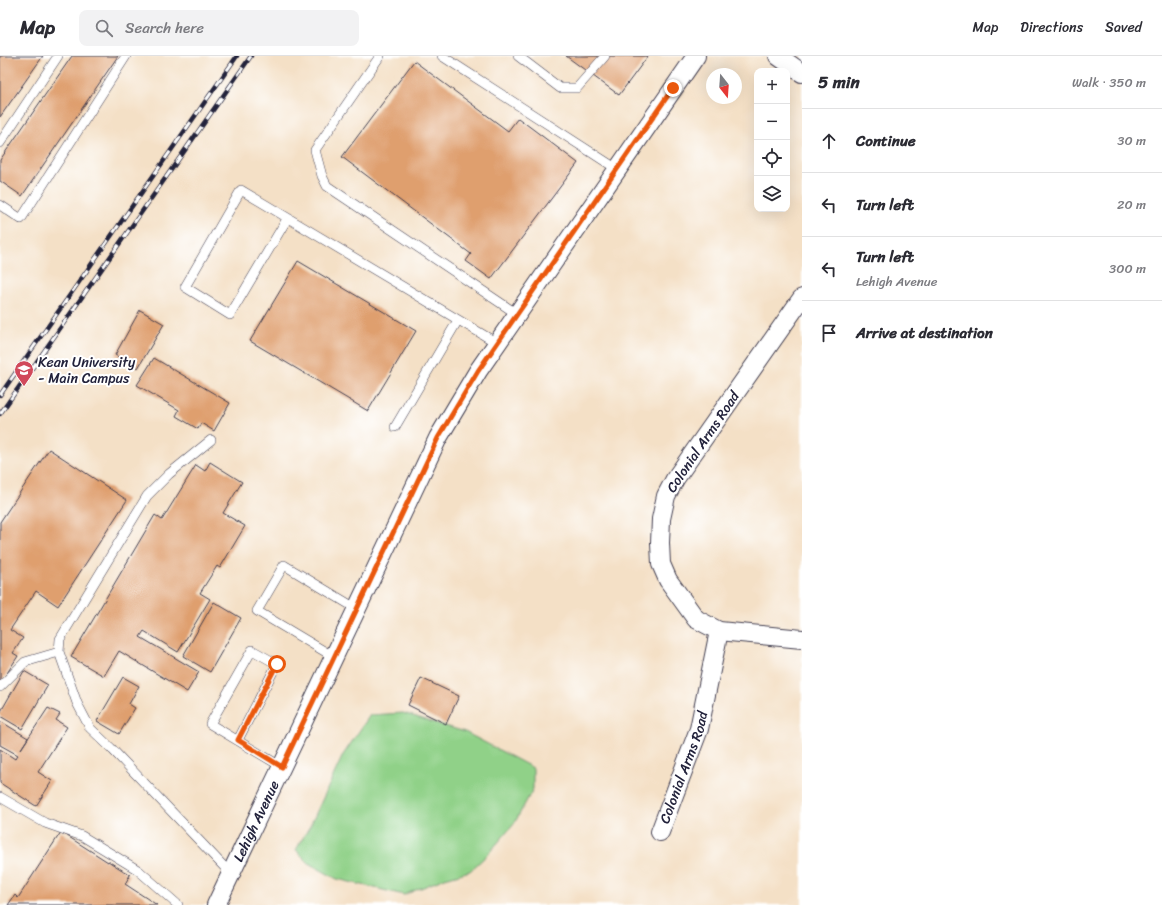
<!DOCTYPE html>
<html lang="en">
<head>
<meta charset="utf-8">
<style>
  body { margin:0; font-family:Sriracha,sans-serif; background:#f2f2f3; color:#2b2b33 }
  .controls { position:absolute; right:12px; top:12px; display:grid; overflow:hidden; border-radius:8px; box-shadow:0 4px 16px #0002 }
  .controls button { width:36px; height:36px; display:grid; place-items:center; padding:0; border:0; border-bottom:1px solid #e1e1e2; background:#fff; color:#2b2b33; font:20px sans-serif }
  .compass { position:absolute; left:706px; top:12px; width:36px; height:36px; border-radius:50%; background:#fff; box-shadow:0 4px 16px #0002; rotate:163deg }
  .stop { position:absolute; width:12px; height:12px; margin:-9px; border:3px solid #ea580c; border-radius:50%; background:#fff }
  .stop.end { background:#ea580c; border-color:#fff; box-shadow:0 1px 4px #0008 }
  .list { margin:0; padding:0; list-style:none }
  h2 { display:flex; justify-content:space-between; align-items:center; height:52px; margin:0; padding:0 16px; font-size:17px }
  h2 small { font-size:13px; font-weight:400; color:#7c7c81 }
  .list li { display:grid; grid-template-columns:26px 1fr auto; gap:12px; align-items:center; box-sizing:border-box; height:64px; padding:0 16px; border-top:1px solid #e1e1e2 }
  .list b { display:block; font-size:15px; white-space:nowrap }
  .list p { margin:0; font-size:13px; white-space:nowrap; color:#7c7c81 }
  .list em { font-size:13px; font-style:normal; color:#7c7c81 }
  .icon { flex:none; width:22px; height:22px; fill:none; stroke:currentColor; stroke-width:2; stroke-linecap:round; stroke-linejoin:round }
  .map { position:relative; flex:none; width:802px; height:849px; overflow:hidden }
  header { display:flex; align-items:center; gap:24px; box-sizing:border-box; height:56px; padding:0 20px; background:#fff; border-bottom:1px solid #e1e1e2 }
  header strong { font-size:19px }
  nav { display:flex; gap:22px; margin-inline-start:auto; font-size:14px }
  .search { width:280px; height:36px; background:#f2f2f3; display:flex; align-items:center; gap:10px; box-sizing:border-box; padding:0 14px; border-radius:8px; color:#7c7c81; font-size:15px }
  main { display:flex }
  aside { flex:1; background:#fff }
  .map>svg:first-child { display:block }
</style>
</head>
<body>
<header>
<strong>Map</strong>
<div class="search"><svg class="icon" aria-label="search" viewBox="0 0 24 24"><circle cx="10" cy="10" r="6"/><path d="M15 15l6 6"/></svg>Search here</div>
<nav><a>Map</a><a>Directions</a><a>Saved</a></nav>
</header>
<main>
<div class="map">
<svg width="802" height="849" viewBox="0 0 802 849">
  <rect width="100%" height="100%" fill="#fff"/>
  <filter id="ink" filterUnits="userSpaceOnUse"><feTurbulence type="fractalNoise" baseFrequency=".025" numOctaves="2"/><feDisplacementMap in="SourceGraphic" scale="8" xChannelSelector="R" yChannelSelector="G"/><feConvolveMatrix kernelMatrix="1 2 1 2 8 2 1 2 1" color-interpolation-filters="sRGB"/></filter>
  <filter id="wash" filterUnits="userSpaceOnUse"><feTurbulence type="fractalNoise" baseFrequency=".012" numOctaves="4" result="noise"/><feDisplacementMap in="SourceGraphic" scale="16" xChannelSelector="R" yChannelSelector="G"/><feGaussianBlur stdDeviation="0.9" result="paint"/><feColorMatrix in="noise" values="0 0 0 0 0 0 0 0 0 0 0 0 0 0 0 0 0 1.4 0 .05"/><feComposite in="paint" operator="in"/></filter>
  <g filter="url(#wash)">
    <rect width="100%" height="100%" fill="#f4e0c6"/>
    <path fill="#90d188" stroke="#597a62" d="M 403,657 L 465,676 L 533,712 L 533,733 L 514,768 L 488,798 L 470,815 L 445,822 L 404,839 L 337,823 L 310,808 L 296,794 L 311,768 L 343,699 L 370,659 Z"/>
    <g id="blocks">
      <path fill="#df9f6e" d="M 0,0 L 43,0 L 0,61 Z
        M 72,0 L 118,0 L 22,140 L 0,125 L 0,104 Z
        M 566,0 L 648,0 L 619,39 Z
        M 414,5 L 508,75 L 518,62 L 578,107 L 491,223 L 466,205 L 471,198 L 342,101 Z
        M 298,205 L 416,275 L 368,355 L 250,285 Z
        M 140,254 L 164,268 L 138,312 L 115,299 Z
        M 154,302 L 230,347 L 214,375 L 201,367 L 198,373 L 176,360 L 179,354 L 137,329 Z
        M 49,393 L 127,444 L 58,550 L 36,535 L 10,574 L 23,582 L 13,597 L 18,600 L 2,625 L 0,624 L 0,466 Z
        M 210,406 L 242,426 L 223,457 L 245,470 L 220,512 L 217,510 L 200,537 L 210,543 L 178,596 L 144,575 L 140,581 L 199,616 L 187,636 L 119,595 L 104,620 L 71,601 L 155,459 L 162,464 L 196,409 L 205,415 Z
        M 214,546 L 241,562 L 210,616 L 183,600 Z
        M 24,615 L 48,629 L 22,673 L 0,660 L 0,657 Z
        M 123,621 L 139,630 L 129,648 L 135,652 L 119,678 L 97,665 Z
        M 421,622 L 459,640 L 446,668 L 408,649 Z
        M 48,652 L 60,658 L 56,664 L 67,671 L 38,716 L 52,725 L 36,750 L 0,727 L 0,693 L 15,703 L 18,699 L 0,689 L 0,665 L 28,682 L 21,693 Z
        M 61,776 L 108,806 L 108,805 L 130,819 L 125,828 L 157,849 L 8,849 L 15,839 L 18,842 Z"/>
    </g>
  </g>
  <g filter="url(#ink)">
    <use href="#blocks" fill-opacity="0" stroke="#423e50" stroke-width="1"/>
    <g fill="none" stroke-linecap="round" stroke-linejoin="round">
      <defs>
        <path id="service" d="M 380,0 L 315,94 L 322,120 L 327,130 L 517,258
          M 442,0 L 617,113
          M 518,0 L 560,32 L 577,32 L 605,0
          M 0,87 L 58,0
          M 0,149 L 21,163 L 126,0
          M 287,163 L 230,259 L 185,231 L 241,134 L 497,287
          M 395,371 L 458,264
          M 211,384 L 169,418 L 147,440 L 60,583 L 59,596 L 77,647 L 90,672 L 111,692 L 231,818
          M 334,601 L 257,555 L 284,509 L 357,553
          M 0,631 L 25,606 L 59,596
          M 238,684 L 277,608 L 252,594 L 210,668 L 282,711
          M 0,741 L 45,767 L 82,780 L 138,814 L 178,849"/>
        <g id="minor">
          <path d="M 778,0 L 802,17"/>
          <path d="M 802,242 L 675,423 L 666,440 L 661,463 L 660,487 L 661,508 L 668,524 L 696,563 L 719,575 L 802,583"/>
          <path id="s1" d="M 660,776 L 699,673 L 719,575"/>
          <path id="s2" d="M 216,849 L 438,382 L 478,315 L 696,0"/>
        </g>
      </defs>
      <use href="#service" stroke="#423e50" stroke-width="10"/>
      <use href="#minor" stroke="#423e50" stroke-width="20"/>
      <use href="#service" stroke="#fff" stroke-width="9"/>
      <use href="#minor" stroke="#fff" stroke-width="18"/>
      <defs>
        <path id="rail" d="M 0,339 L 237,0
          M 0,358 L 251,0"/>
      </defs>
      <use href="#rail" stroke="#22223b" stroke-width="4.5"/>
      <use href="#rail" stroke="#fff" stroke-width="3" stroke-dasharray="9" stroke-linecap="butt"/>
    </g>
  </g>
  <g fill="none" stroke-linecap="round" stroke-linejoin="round" filter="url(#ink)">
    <path stroke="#ea580c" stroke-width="5" d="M 277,608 L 238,684 L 282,711 L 438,382 L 478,315 L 673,32"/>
  </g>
  <defs>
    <symbol id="university-pin" viewBox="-11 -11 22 30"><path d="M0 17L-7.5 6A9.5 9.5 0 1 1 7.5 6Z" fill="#d1495b" stroke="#fff"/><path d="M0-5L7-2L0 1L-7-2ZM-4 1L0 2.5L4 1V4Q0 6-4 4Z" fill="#fff"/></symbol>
  </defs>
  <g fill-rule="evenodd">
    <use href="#university-pin" x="13" y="303" width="22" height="30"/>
  </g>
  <g text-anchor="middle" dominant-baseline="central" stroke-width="4" stroke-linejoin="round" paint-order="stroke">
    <g font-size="14" fill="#22223b" stroke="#fff" text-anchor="start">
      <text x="38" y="306">Kean University<tspan x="38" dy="16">- Main Campus</tspan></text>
    </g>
    <g font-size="14" fill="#22223b" stroke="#fff">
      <text transform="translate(703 386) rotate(-56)">Colonial Arms Road</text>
      <text stroke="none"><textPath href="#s1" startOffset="69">Colonial Arms Road</textPath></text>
      <text stroke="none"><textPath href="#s2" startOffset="93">Lehigh Avenue</textPath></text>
    </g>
  </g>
</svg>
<div class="controls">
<button>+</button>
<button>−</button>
<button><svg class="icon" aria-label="locate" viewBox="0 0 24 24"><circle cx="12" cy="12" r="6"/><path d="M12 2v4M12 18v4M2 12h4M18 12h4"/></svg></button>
<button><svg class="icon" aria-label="layers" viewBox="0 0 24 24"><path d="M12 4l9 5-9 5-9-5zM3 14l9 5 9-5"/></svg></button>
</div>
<svg class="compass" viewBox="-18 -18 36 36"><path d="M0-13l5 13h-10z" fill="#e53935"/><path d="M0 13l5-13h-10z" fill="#7c7c81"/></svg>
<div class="stop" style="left:277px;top:608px"></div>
<div class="stop end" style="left:673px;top:32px"></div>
</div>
<aside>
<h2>5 min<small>Walk · 350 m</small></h2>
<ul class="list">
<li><svg class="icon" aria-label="ahead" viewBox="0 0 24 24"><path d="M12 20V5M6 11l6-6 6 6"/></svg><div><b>Continue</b></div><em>30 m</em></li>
<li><svg class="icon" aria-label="left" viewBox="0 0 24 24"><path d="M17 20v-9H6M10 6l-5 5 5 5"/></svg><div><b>Turn left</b></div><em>20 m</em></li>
<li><svg class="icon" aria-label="left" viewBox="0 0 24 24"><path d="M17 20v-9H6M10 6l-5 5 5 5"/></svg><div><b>Turn left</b><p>Lehigh Avenue</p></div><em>300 m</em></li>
<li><svg class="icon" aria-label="arrive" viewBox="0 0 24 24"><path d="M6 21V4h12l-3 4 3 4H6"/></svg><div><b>Arrive at destination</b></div></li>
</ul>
</aside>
</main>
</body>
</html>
